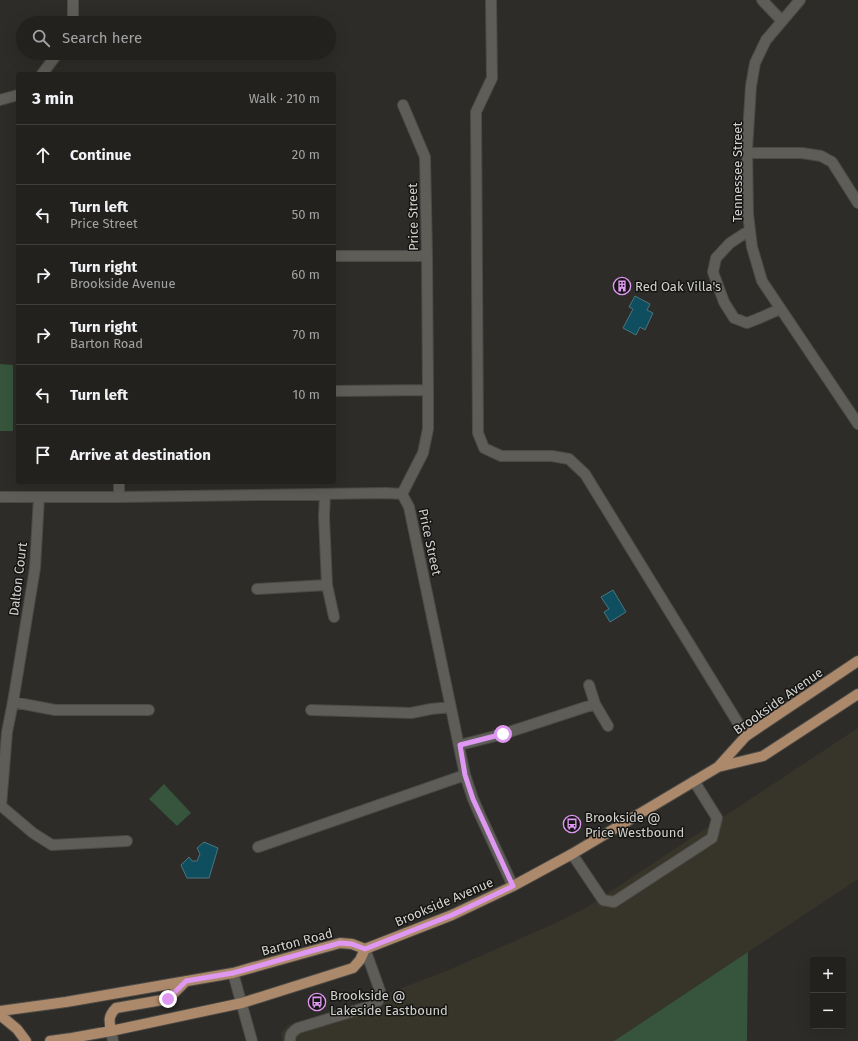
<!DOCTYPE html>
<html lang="en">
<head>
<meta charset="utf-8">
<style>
  body { margin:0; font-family:"Fira Sans",sans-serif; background:#2e2e2b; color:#f1f3f6 }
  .controls { position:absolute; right:12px; bottom:12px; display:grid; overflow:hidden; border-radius:4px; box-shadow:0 4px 16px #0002 }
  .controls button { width:36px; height:36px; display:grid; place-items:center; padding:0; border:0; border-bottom:1px solid #3f3e3c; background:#22211e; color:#f1f3f6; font:20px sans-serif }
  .stop { position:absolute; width:12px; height:12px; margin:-9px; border:3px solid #df98f1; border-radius:50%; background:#fff }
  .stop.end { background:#df98f1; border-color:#fff; box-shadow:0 1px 4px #0008 }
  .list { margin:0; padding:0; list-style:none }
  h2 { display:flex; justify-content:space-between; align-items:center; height:52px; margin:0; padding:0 16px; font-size:17px }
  h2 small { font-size:13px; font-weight:400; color:#a2a3a4 }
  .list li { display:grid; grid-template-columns:26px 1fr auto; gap:12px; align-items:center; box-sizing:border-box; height:60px; padding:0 16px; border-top:1px solid #3f3e3c }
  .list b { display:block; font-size:15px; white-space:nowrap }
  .list p { margin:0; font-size:13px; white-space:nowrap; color:#a2a3a4 }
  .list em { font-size:13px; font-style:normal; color:#a2a3a4 }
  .icon { flex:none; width:22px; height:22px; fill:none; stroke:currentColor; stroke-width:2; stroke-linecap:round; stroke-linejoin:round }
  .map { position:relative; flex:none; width:858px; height:1041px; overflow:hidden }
  .search { position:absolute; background:#22211e; box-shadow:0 4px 16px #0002; left:16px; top:16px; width:320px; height:44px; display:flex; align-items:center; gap:10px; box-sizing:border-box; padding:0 14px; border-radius:22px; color:#a2a3a4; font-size:15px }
  .panel { position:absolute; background:#22211e; box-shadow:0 4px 16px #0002; left:16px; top:72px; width:320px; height:412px; border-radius:4px }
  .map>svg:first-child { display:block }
</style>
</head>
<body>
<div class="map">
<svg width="858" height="1041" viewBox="0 0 858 1041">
  <rect width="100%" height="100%" fill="#2e2c28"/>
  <path fill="#37352a" d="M 858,728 L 858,879 L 614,1041 L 282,1041 L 281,1033 L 288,1025 L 373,999 L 451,969 L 560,921 L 584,909 Z"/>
  <path fill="#36553c" d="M 0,364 L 13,365 L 13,431 L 0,431 Z
    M 164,784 L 191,813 L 177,826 L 149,799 Z
    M 748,952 L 747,1041 L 614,1041 Z"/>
  <path fill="#0f4e5e" stroke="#4a7580" d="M 635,296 L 650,304 L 647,310 L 653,313 L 645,330 L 640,327 L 636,335 L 623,328 L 633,309 L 629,307 Z
    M 613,590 L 626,612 L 610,622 L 604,612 L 609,609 L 601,597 Z
    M 204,842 L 218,848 L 209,878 L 187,878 L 181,865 L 189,857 L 192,861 L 197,861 L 200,854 L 197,848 Z"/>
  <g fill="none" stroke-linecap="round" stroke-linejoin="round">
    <defs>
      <path id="minor" d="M 491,0 L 492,78 L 476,112 L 478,433 L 484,448 L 501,456 L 552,456 L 569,459 L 585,474 L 746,736
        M 762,0 L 782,21
        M 800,0 L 766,40 L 755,63 L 751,86 L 747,149 L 748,214 L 752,247 L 762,281 L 858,424
        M 71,23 L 73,17 L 73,0
        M 42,74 L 58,53
        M 0,100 L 18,95
        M 747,153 L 802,153 L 821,156 L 832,162 L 858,203
        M 750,230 L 730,243 L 716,258 L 713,272 L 724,302 L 734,318 L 747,323 L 762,317 L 780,309
        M 334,256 L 427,256
        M 334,391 L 428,390
        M 119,482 L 119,497
        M 325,494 L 324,517 L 327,585 L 334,617
        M 402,494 L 409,507 L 465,775 L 473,799 L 480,815 L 513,886
        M 402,494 L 423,453 L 428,429 L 428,390 L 427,256 L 425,157 L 403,105
        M 0,497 L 119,497 L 386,493 L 402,494
        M 257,589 L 327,585
        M 589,685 L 595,704
        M 13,702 L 55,710 L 149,710
        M 311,710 L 411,713 L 431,709 L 451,707
        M 460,745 L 503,734 L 595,704 L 608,726
        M 0,805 L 33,833 L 52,845 L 127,841
        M 1,806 L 7,732 L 13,702 L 35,568 L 39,497
        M 258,847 L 465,775
        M 572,854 L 603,900 L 614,902 L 712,838 L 717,818 L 694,781
        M 233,973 L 252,1041
        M 111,1031 L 113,1041
        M 290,1041 C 290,1034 292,1032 298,1028 L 374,1005 L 378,1001 L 380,991 L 365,949"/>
      <path id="major" d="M 718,767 L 746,736 L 858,661
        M 365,949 L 452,915 L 513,886 L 572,854 L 718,767 L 763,756 L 858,694
        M 0,1011 L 66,1002 L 233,973 L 340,943 L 352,944 L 365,949
        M 0,1015 L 17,1029 L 26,1041
        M 111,1031 C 109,1021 108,1016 116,1008 L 168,999 L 186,981
        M 50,1041 L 72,1038 L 111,1031 L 242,1003 L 353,968 L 360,960 L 365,949"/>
    </defs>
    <use href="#minor" stroke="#4b4a46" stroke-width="12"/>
    <use href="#major" stroke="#4b4a46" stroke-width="12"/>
    <use href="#minor" stroke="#5e5d58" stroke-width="10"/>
    <use href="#major" stroke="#ac896b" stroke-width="10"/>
  </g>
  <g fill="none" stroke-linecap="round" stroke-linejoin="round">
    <path stroke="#df98f1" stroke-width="5" d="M 168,999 L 186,981 L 233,973 L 340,943 L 352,944 L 365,949 L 452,915 L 513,886 L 473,799 L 465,775 L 460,745 L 503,734"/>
  </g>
  <defs>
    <symbol id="building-ring" viewBox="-11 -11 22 22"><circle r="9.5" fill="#151513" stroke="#df98f1" stroke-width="1.5"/><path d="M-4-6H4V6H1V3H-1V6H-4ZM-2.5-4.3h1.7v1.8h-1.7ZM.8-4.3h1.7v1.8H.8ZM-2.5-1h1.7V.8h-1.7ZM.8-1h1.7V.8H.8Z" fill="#df98f1"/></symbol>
    <symbol id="bus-ring" viewBox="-11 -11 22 22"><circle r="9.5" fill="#151513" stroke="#df98f1" stroke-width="1.5"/><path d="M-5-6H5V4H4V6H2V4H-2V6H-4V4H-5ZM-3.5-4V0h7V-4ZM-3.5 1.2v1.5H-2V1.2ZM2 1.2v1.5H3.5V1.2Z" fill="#df98f1"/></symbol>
  </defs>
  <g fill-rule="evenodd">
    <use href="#building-ring" x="612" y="276" width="20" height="20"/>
    <use href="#bus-ring" x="562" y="814" width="20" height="20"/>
    <use href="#bus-ring" x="307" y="992" width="20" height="20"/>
  </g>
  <g text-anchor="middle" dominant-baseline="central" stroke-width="3" stroke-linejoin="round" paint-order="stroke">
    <g font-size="13" fill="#d2d1ce" stroke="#151513">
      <text transform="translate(737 172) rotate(-90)">Tennessee Street</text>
      <text transform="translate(413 217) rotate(-91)">Price Street</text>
      <text transform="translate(430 542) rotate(78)">Price Street</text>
      <text transform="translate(18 579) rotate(-83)">Dalton Court</text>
      <text transform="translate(778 701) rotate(-35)">Brookside Avenue</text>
      <text transform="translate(444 902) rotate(-23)">Brookside Avenue</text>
      <text transform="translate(297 942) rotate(-15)">Barton Road</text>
    </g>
    <g font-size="13" fill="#d2d1ce" stroke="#151513" text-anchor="start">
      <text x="635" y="286">Red Oak Villa's</text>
      <text x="585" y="817">Brookside @<tspan x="585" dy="15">Price Westbound</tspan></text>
      <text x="330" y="995">Brookside @<tspan x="330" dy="15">Lakeside Eastbound</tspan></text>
    </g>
  </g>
</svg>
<div class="controls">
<button>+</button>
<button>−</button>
</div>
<div class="stop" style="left:503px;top:734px"></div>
<div class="stop end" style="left:168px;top:999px"></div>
<div class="search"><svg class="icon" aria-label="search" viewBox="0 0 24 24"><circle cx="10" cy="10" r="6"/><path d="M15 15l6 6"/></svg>Search here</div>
<section class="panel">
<h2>3 min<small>Walk · 210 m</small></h2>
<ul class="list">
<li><svg class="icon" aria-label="ahead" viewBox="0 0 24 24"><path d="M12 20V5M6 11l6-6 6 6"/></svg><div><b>Continue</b></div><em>20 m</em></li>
<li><svg class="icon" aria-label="left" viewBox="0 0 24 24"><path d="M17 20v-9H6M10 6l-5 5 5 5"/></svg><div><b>Turn left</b><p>Price Street</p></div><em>50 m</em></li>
<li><svg class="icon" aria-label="right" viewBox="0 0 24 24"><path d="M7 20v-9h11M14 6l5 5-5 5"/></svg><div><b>Turn right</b><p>Brookside Avenue</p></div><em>60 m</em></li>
<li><svg class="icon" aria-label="right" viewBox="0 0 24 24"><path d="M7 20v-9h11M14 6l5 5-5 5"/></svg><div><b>Turn right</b><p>Barton Road</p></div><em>70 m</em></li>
<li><svg class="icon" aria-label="left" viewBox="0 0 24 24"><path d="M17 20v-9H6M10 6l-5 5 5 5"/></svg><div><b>Turn left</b></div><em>10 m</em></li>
<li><svg class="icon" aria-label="arrive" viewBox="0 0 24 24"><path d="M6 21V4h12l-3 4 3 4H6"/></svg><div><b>Arrive at destination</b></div></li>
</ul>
</section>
</div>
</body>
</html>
